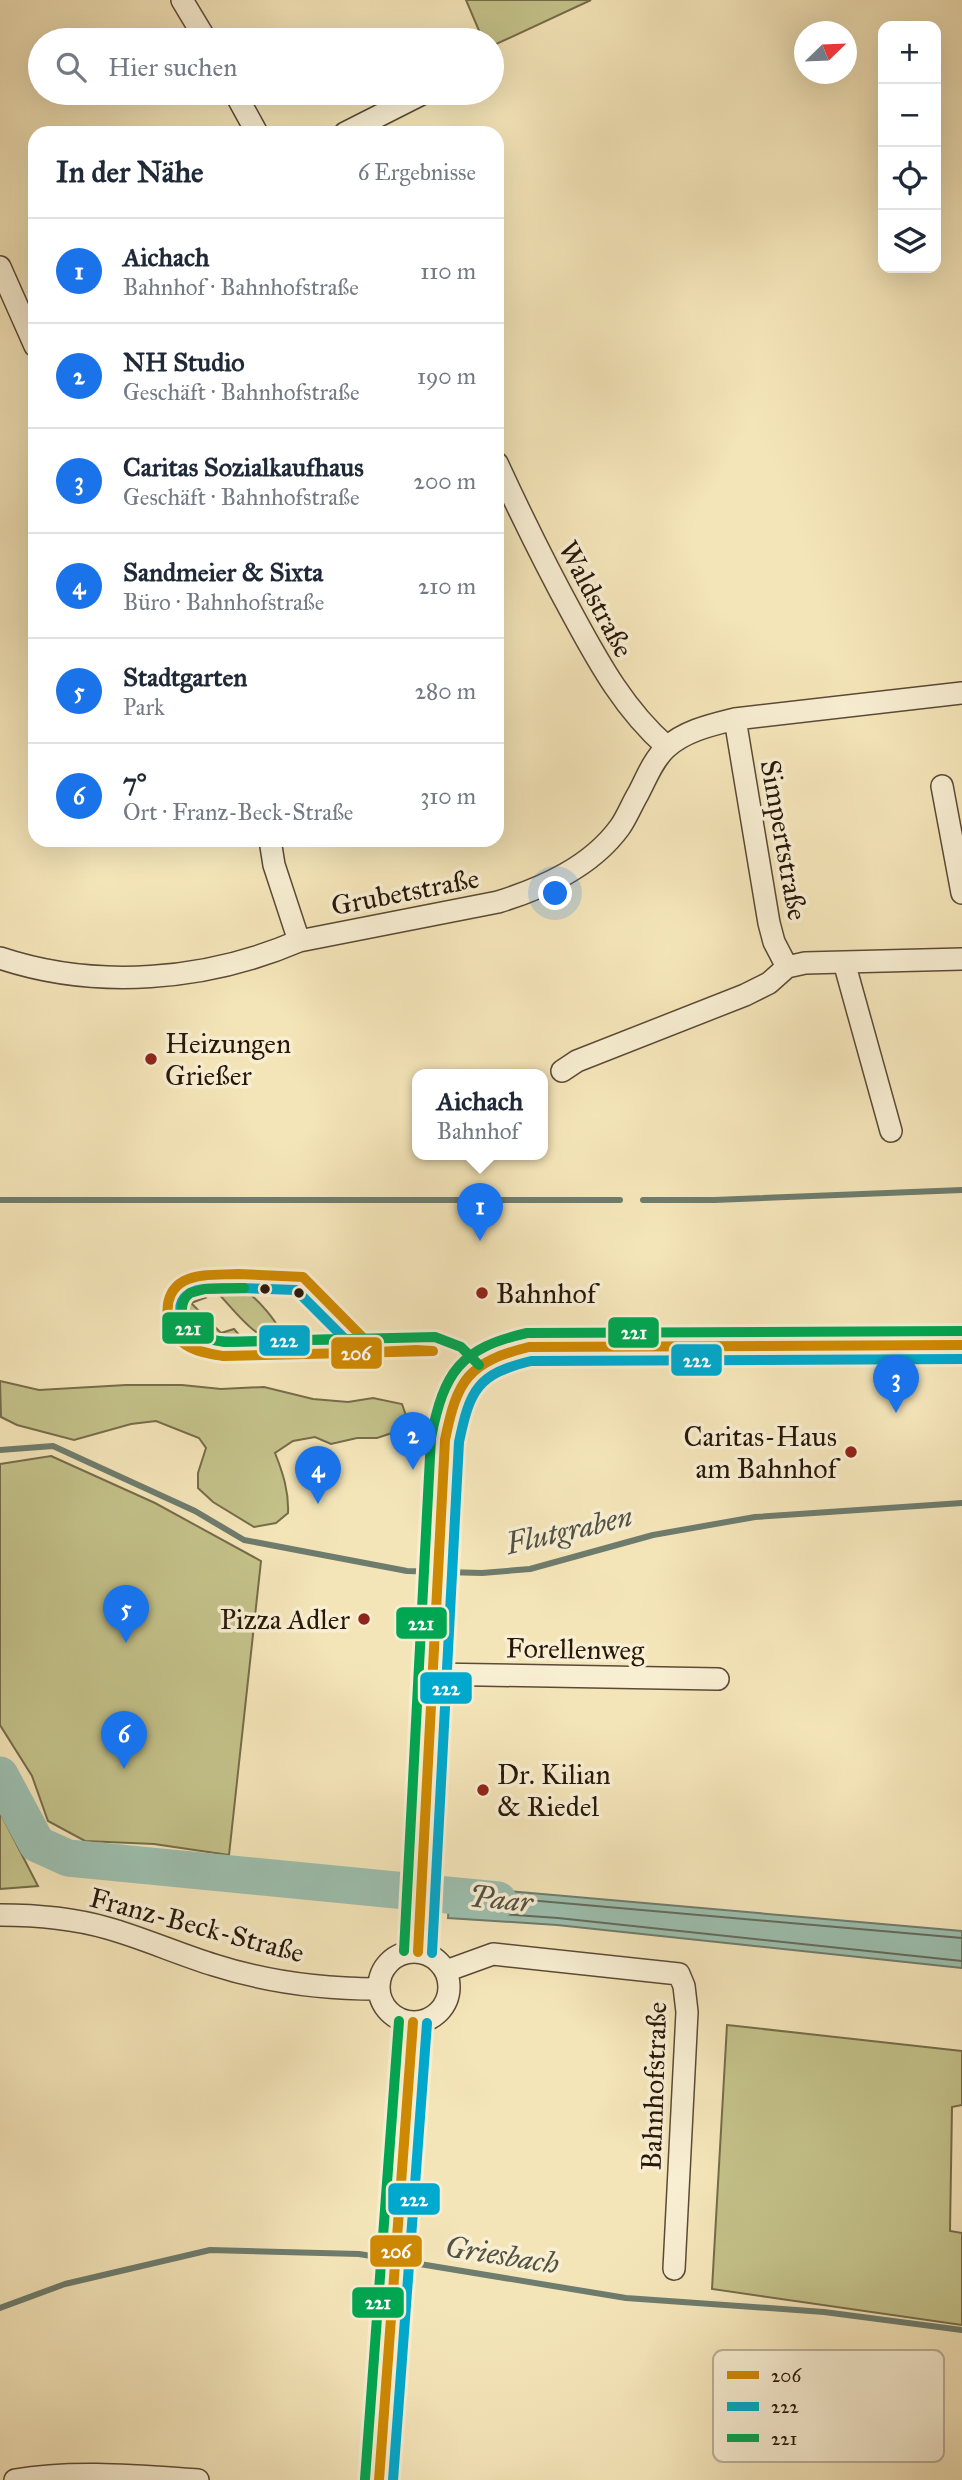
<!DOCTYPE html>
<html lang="de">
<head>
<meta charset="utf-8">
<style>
  body { margin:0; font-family:"IM FELL Great Primer",serif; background:#f6f6f7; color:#1f2937 }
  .controls { position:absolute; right:21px; top:21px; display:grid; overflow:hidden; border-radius:14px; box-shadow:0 7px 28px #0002 }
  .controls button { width:63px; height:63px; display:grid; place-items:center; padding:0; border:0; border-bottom:2px solid #e0e1e3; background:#fff; color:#1f2937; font:35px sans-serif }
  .compass { position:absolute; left:794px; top:21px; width:63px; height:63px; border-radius:50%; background:#fff; box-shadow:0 7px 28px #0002; rotate:67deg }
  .you { position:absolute; left:556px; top:894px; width:24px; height:24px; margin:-18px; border:5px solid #fff; border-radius:50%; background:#1a73e8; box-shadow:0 0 0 10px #1a73e833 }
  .badge { display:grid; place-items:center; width:46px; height:46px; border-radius:50%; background:#1a73e8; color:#fff; font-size:23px; font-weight:700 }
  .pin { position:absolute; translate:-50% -58px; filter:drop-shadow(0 2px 4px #0008) }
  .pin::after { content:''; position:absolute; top:37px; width:24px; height:21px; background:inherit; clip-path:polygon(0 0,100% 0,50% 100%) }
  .popup { position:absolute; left:412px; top:1069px; width:136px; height:91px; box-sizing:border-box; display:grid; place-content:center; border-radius:14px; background:#fff; filter:drop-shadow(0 2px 5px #0005); font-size:23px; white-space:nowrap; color:#747a83 }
  .popup b { font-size:26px; color:#1f2937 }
  .popup::after { content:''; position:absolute; left:50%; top:100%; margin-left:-14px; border:14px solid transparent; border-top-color:#fff }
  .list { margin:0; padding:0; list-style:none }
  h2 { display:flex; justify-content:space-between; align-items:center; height:91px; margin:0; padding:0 28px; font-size:30px }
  h2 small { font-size:23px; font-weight:400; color:#747a83 }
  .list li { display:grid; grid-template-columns:46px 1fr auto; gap:21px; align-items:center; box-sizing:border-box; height:105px; padding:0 28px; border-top:2px solid #e0e1e3 }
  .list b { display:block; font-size:26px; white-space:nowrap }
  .list p { margin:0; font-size:23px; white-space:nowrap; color:#747a83 }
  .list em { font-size:23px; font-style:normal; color:#747a83 }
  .icon { flex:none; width:38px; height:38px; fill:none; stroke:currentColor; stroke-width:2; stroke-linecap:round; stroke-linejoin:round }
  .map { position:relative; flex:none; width:962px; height:2480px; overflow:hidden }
  .search { position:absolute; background:#fff; box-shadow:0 7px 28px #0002; left:28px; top:28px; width:476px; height:77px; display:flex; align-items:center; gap:18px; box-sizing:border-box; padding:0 24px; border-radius:38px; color:#747a83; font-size:26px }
  .panel { position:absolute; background:#fff; box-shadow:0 7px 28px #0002; left:28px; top:126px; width:476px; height:721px; border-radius:21px }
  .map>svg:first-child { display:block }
</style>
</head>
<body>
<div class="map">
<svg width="962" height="2480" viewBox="0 0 962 2480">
  <rect width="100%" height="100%" fill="#f4e5b9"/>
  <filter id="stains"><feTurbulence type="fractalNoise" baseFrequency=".00286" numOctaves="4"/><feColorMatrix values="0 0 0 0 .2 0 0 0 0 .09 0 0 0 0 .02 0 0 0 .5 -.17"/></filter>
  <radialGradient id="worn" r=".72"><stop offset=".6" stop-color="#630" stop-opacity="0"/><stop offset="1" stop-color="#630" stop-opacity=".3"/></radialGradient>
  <path fill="#c4c28a" stroke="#766c4a" stroke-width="2" d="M 466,0 L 591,0 L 492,46 L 492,40 L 483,40 Z
    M 217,1286 C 224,1286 233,1285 239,1288 C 254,1293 283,1326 283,1342 C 256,1343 233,1308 215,1290 Z
    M 196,1294 L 205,1298 L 191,1303 L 221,1333 L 234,1329 L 241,1337 C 223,1346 203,1339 186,1330 L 181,1317 L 182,1305 Z
    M 0,1381 L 39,1390 L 126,1385 L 182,1385 L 221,1389 L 264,1387 L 313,1399 L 348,1402 L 373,1398 L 402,1404 L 410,1427 L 377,1438 L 357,1438 L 331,1444 L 315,1437 L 293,1441 L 275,1453 C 283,1473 289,1492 288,1513 L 276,1523 L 254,1527 L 213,1502 L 198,1488 L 198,1473 L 206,1448 L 199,1438 L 156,1421 L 131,1424 L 74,1440 L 17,1425 L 1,1417 Z
    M 51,1456 L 155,1503 L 261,1561 L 229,1855 L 154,1844 L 85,1841 L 48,1821 L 32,1776 L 0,1725 L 0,1464 Z
    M 0,1812 L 38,1886 L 0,1889 Z
    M 727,2025 L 962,2051 L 962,2105 L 952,2107 L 950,2231 L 962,2233 L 962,2325 L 712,2289 Z"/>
  <path fill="#9cbfaf" stroke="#6e7c6d" stroke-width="2" d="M 450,1886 L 962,1931 L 962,1968 L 557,1925 L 448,1918 Z"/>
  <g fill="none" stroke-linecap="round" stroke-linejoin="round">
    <path stroke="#626b5c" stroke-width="2" d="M 962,1938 L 460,1894 L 457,1896 L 456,1908 L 459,1911 L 558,1918 L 962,1961"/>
    <path stroke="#6e7c6d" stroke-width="6" d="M 0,1200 L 620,1200
      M 643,1200 L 714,1200 L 962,1190
      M 0,1450 L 53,1446 L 195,1511 L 244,1540 L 407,1571 L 482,1573 L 530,1569 L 653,1535 L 755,1517 L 962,1503
      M 0,2308 L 65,2284 L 210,2250 L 359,2254 L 626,2298 L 824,2312 L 962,2330"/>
    <path stroke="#9cbfaf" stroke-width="37" d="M 0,1775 L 37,1844 L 68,1858 L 498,1900"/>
    <defs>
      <path id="minor" d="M 182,0 L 206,40
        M 235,93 L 257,133
        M 345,133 L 424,93
        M 0,267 L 35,346
        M 497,463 C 521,515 546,566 574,617 C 600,665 625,710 667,747
        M 735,719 L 769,923 L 774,942 L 787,967 L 805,963 L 962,959
        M 942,786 L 962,893
        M 270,840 L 274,865 L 299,941
        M 0,958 C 96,990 206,981 299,941 L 498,902 C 543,888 591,867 620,827 C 627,817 632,804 638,794 C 646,779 653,760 666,748 C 684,731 711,725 735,719 L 962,693
        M 844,962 L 891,1131
        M 562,1071 L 577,1061 L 745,995 L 769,983 L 787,967
        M 431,1674 L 718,1679
        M 0,1915 C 36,1915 72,1918 107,1928 C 143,1938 178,1954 214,1965 C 267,1982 323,1989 378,1989
        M379 1987a35 35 0 1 1 70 0a35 35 0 1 1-70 0Z
        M 418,1952 L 445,1440 C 456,1381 468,1359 529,1347 L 962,1345
        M 446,1971 L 493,1954 L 679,1974 L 684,1986 L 687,2012 L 674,2269
        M 15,2480 C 74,2470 138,2476 198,2480
        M 379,2480 L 413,2022"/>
    </defs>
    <use href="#minor" stroke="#5b4a36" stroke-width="24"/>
    <use href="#minor" stroke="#f8eed2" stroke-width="21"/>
    <defs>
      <path id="bus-1" d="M 238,1274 L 303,1277 L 377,1352 L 416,1350 L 433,1351 L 223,1356 C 211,1354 197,1352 186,1345 C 165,1332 159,1294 184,1281 C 199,1273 221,1275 238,1274 Z
        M 418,1952 L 445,1440 C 457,1380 468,1362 529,1347 L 962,1345
        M 379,2480 L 413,2022"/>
      <path id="bus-2" d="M 238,1288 L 296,1290 L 345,1339 C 318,1340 291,1340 264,1341 C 244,1341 224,1344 205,1338 C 188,1333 168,1306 190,1293 C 202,1286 224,1289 238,1288 Z
        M 432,1953 L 459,1442 C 470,1390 477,1374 531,1361 L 962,1359
        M 393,2480 L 427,2023"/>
      <path id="bus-3" d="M 244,1288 L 205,1289 L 190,1293 C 184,1298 181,1304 182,1313 C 183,1335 206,1339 224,1342 L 435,1337 L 461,1347 L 479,1365
        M 404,1951 L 431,1438 C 444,1372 460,1348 527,1333 L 962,1331
        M 365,2479 L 399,2021"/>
    </defs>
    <use href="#bus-1" stroke="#f8eed2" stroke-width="16"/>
    <use href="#bus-2" stroke="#f8eed2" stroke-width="16"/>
    <use href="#bus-3" stroke="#f8eed2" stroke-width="16"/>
    <use href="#bus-1" stroke="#ce8902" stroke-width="10"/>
    <use href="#bus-2" stroke="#00a9ce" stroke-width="10"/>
    <use href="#bus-3" stroke="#00a651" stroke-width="10"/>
  </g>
  <g fill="#8f2418" stroke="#f8eed2" stroke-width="2.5">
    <circle cx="151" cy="1059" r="7"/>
    <circle cx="482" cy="1293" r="7"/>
    <circle cx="851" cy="1452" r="7"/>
    <circle cx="364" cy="1619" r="7"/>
    <circle cx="483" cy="1790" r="7"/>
  </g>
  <g fill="#28170a" stroke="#f8eed2" stroke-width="2.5">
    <circle cx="265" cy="1289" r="6"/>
    <circle cx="299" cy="1293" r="6"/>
  </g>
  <g text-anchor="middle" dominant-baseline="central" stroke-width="7" stroke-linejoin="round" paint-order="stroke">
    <g font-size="28" fill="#28170a" stroke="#f8eed2">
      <text transform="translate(596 599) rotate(62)">Waldstraße</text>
      <text transform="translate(784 840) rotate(80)">Simpertstraße</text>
      <text transform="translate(405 892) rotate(-11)">Grubetstraße</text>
      <text transform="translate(575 1649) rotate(1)">Forellenweg</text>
      <text transform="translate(197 1925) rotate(15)">Franz-Beck-Straße</text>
      <text transform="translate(654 2086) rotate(-88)">Bahnhofstraße</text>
    </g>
    <g font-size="28" fill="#28170a" stroke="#f8eed2" text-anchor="start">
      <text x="165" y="1043">Heizungen<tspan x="165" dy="32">Grießer</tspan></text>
      <text x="496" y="1293">Bahnhof</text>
      <text x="837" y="1436" text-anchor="end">Caritas-Haus<tspan x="837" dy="32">am Bahnhof</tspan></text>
      <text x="350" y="1619" text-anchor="end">Pizza Adler</text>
      <text x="497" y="1774">Dr. Kilian<tspan x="497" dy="32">&amp; Riedel</tspan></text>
    </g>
    <g font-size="30" font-style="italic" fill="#515244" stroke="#f8eed2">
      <text transform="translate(569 1530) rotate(-13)">Flutgraben</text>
      <text transform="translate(501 1899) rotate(6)">Paar</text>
      <text transform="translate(502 2255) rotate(9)">Griesbach</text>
    </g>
  </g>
  <rect x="713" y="2350" width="231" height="112" rx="10" fill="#f8eed2" stroke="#baae96" stroke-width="2"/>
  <rect x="727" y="2371" width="32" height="8" fill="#ce8902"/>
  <rect x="727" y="2402" width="32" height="9" fill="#00a9ce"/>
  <rect x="727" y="2434" width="32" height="8" fill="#00a651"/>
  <g font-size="19" fill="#28170a">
    <text x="771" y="2382">206</text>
    <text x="771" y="2413">222</text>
    <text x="771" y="2445">221</text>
  </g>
  <g stroke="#f8eed2" stroke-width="2.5">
    <rect x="161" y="1311" width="54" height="34" rx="7" fill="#00a651"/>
    <rect x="607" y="1316" width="53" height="33" rx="7" fill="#00a651"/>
    <rect x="258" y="1324" width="53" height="33" rx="7" fill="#00a9ce"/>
    <rect x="330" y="1336" width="53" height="34" rx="7" fill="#ce8902"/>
    <rect x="670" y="1343" width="53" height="34" rx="7" fill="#00a9ce"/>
    <rect x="395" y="1606" width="53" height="34" rx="7" fill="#00a651"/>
    <rect x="419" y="1671" width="54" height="34" rx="7" fill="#00a9ce"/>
    <rect x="387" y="2182" width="54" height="34" rx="7" fill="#00a9ce"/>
    <rect x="369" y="2234" width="54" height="34" rx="7" fill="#ce8902"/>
    <rect x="351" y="2286" width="54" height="33" rx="7" fill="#00a651"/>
  </g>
  <g font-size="19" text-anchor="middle" font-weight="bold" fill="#fff">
    <text x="188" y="1335">221</text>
    <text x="634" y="1339">221</text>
    <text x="284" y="1347">222</text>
    <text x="356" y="1360">206</text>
    <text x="697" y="1367">222</text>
    <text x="421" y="1630">221</text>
    <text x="446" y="1695">222</text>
    <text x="414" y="2206">222</text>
    <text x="396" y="2258">206</text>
    <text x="378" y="2309">221</text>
  </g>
  <rect width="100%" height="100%" filter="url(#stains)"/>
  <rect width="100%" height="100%" fill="url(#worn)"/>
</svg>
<div class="controls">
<button>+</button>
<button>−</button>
<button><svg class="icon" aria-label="locate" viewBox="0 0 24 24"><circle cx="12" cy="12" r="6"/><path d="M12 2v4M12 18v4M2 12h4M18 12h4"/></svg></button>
<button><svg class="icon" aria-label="layers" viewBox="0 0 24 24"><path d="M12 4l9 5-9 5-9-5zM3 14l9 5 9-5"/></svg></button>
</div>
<svg class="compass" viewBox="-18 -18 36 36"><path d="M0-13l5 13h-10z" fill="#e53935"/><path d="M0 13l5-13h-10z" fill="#747a83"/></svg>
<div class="you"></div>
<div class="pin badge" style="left:480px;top:1241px">1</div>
<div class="popup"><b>Aichach</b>Bahnhof</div>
<div class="pin badge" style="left:413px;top:1470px">2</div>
<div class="pin badge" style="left:896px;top:1413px">3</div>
<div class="pin badge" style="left:318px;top:1504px">4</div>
<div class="pin badge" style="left:126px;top:1643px">5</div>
<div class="pin badge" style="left:124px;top:1769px">6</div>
<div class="search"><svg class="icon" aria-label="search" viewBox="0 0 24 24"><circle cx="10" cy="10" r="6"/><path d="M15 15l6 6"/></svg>Hier suchen</div>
<section class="panel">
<h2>In der Nähe<small>6 Ergebnisse</small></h2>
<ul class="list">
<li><span class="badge">1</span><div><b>Aichach</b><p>Bahnhof · Bahnhofstraße</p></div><em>110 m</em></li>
<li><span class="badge">2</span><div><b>NH Studio</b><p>Geschäft · Bahnhofstraße</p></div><em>190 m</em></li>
<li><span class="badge">3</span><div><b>Caritas Sozialkaufhaus</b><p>Geschäft · Bahnhofstraße</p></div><em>200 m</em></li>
<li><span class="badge">4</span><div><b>Sandmeier &amp; Sixta</b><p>Büro · Bahnhofstraße</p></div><em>210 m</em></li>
<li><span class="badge">5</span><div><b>Stadtgarten</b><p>Park</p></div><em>280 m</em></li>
<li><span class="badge">6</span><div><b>7°</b><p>Ort · Franz-Beck-Straße</p></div><em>310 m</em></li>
</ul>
</section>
</div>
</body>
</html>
